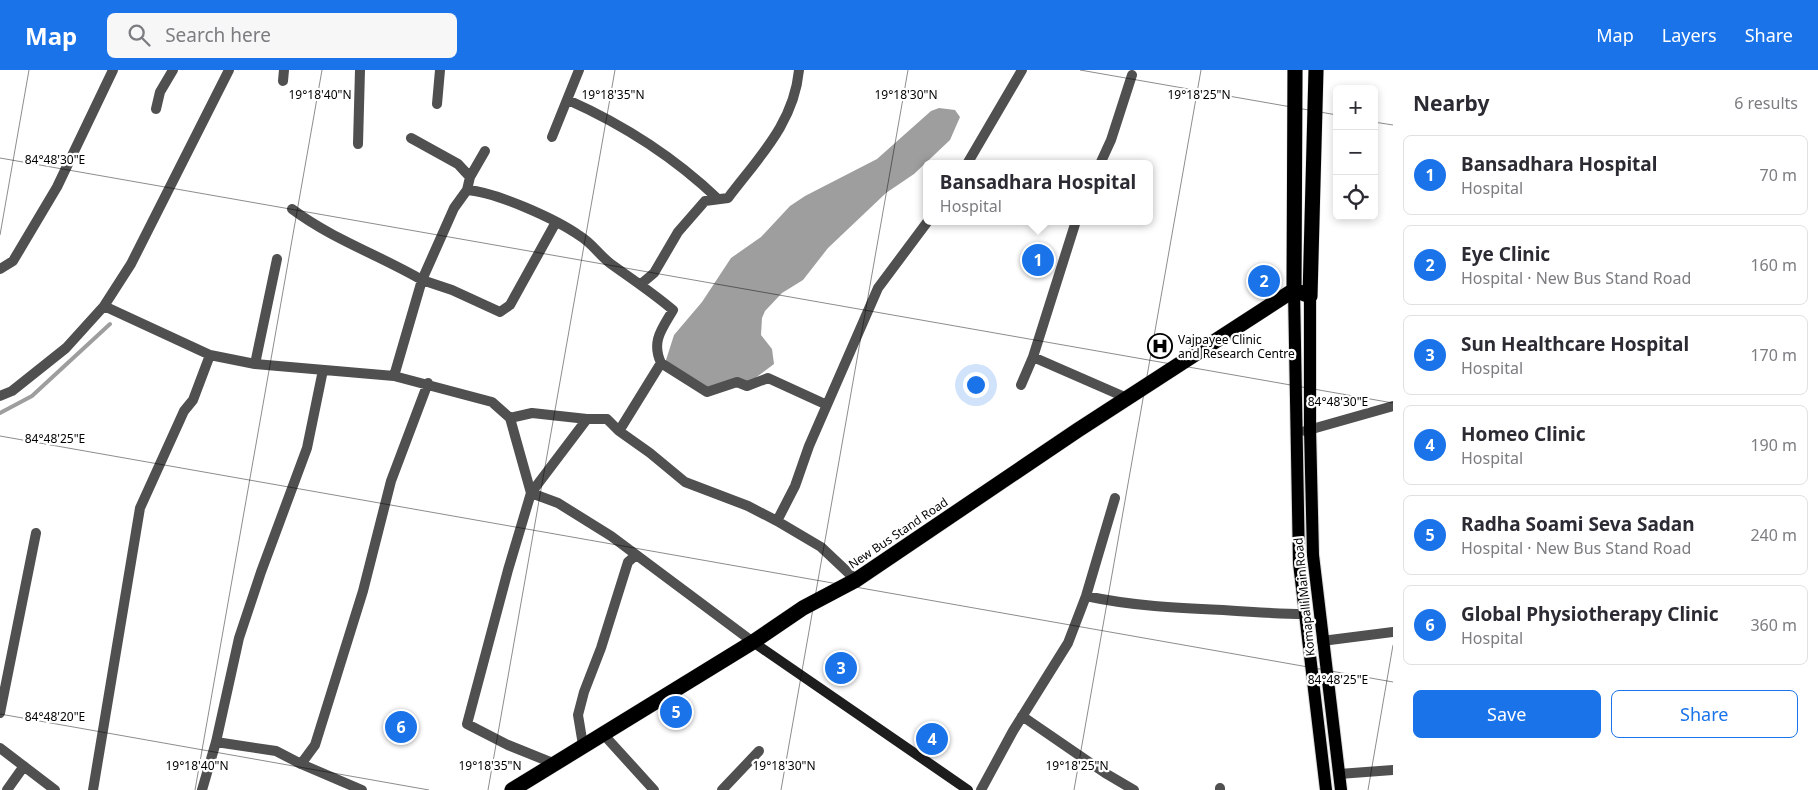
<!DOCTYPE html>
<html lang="en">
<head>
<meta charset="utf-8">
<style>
  body { margin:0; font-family:"Noto Sans",sans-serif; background:#f7f7f7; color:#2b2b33 }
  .controls { position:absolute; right:15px; top:15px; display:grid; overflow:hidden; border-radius:8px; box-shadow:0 2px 8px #0003 }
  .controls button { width:45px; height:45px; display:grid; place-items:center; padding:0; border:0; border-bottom:1px solid #e1e1e2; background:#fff; color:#2b2b33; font:25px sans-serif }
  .you { position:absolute; left:975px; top:314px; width:18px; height:18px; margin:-12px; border:4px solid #fff; border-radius:50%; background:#1a73e8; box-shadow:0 0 0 8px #1a73e833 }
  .badge { display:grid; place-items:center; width:32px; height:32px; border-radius:50%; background:#1a73e8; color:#fff; font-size:16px; font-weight:700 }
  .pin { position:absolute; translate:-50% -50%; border:2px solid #fff; box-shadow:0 1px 5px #0006 }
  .popup { position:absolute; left:923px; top:90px; width:230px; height:65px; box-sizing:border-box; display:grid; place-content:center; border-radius:8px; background:#fff; filter:drop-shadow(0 1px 4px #0005); font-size:16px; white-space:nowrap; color:#7c7c81 }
  .popup b { font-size:19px; color:#2b2b33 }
  .popup::after { content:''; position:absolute; left:50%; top:100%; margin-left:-10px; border:10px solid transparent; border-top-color:#fff }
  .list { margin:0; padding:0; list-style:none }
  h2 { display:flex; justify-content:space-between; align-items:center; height:65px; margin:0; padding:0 20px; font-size:21px }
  h2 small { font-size:16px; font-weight:400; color:#7c7c81 }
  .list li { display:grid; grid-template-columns:32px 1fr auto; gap:15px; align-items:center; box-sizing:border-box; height:80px; margin:0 10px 10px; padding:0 10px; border:1px solid #e1e1e2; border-radius:8px }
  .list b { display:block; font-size:19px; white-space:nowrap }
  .list p { margin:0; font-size:16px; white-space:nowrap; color:#7c7c81 }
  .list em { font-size:16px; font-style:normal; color:#7c7c81 }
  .actions { display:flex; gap:10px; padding:15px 20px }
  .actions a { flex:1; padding:11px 0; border:1px solid #1a73e8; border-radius:8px; text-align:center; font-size:18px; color:#1a73e8 }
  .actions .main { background:#1a73e8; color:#fff }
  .icon { flex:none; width:28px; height:28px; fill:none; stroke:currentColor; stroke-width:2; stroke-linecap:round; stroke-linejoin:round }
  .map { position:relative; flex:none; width:1393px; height:720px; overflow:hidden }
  header { display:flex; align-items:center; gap:30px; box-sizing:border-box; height:70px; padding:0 25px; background:#1a73e8; color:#fff }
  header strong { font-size:24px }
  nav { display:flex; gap:28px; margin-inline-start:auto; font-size:18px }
  .search { width:350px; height:45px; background:#f7f7f7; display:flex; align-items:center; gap:12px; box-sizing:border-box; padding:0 18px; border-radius:8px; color:#7c7c81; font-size:19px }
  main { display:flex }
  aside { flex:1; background:#fff }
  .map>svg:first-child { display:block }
</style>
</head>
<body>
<header>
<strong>Map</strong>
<div class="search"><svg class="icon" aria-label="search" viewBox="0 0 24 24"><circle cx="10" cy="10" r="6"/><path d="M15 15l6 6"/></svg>Search here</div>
<nav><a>Map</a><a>Layers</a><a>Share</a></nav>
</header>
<main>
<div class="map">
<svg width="1393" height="720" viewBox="0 0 1393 720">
  <rect width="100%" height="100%" fill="#fff"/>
  <path fill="#9e9e9e" d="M 939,38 L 955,40 L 960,47 L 950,70 L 914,104 L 886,123 L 828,178 L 803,210 L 782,223 L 765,241 L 762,248 L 761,265 L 772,279 L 774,294 L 750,312 L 704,318 L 670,296 L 666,290 L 674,265 L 702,232 L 731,188 L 761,167 L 790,136 L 805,126 L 877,89 L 931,41 Z"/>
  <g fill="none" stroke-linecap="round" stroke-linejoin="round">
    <path stroke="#9e9e9e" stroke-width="4" d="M 0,343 L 32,326 L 110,254"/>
    <defs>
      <path id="primary" d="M 1294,220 L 1299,493 L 1326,720
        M 1310,226 L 1310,359 L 1313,485 L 1341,720"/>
      <path id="highway" d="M 1294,220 L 1310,226 L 1316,0
        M 1294,220 L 1295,0
        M 512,720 L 753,572 L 803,538 L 856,510 L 1078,360 L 1294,220"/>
    </defs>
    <use href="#primary" stroke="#dbdbdb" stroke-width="14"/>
    <use href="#highway" stroke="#dbdbdb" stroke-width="16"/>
    <path stroke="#505050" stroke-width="10" d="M 283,11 L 284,0
      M 568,30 C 622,54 675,88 718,129
      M 437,34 L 440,0
      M 156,39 L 160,22 L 173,0
      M 552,67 L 579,0
      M 411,68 L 458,94 L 470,107 L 467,120 L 454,138 L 422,210 L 452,220 L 500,242 L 510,235 L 556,152
      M 358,74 L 360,0
      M 967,94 L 1022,0
      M 1100,94 L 1111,70 L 1132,5
      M 470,107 L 485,81
      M 467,120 C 496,122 556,149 580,166 C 592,173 600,186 611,194 C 632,209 653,223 673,240 C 662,259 651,271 661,293
      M 292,139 C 332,169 379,185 422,210 L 394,306 L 492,332 L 510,348 L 531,423 L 558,433 L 611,466 L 753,572
      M 0,199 L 13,191 L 57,117 L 113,0
      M 641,214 L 654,203 L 678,162 L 705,131 L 728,128 C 759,87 794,53 799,0
      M 104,236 L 210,285 L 255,294 L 394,306
      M 1033,287 L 1127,328
      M 255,294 L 277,189
      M 1021,315 L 1033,287 L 1076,151
      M 0,326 L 12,321 L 66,278 L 104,236 L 131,194 L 229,0
      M 510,348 L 532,343 L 587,349
      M 619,361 L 650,383 L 685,412 L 748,436 L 777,451
      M 1305,361 L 1393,336
      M 856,510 L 821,477 L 777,451 L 795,416 L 809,376 L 878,218 L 928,151
      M 1086,526 C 1132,536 1177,538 1223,540 C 1250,542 1277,544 1304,544
      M 1322,571 L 1393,562
      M 0,643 L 36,463
      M 1022,646 L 1105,703 L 1134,720
      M 604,665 L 654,720
      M 216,672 L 276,681 L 301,694
      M 583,675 L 578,645 L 584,622 L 601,578 L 628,492 L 636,485
      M 0,678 L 55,720
      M 555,694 L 508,675 L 467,654 L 508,500 L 531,423 L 587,349 L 607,349 L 619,361 L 661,293 L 707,322 L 737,312 L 747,316 L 768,308 L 827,335
      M 1339,704 L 1393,700
      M 7,720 L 24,696
      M 93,720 L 140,438 L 184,341 L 193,330 L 210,285
      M 202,720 L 216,672 L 239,568 L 261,502 L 307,378 L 323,300
      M 362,720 L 301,694 L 315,675 L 363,521 L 391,411 L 428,313
      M 722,720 L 759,681
      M 981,720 L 1013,661 L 1068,573 L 1086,526 L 1115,428
      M 1220,720 L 1220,718"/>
    <path stroke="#1d1d1d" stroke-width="10" d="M 753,572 L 968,720"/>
    <use href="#primary" stroke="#000" stroke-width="12"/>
    <use href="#highway" stroke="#000" stroke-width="15"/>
  </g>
  <path fill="none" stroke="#000" stroke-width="1" stroke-opacity="0.45" d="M 1080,0 L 1337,45M 1374,52 L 1393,55M 0,88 L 1393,333M 0,165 L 29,0M 0,366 L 1393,612M 0,644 L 429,720M 195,720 L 322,0M 488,720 L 615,0M 781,720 L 908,0M 1074,720 L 1201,0M 1368,720 L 1393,575"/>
  <defs>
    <symbol id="hospital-ring" viewBox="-11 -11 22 22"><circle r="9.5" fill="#fff" stroke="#000" stroke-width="1.5"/><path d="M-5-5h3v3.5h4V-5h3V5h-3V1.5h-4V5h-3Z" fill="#000"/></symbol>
  </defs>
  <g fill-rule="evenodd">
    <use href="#hospital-ring" x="1146" y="262" width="28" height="28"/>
  </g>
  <g text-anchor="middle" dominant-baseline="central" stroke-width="4.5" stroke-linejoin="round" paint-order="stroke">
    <g font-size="12" fill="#000" stroke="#fff" text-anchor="start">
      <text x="1178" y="269">Vajpayee Clinic<tspan x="1178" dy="14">and Research Centre</tspan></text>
    </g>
    <g font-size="12" fill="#000" stroke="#fff">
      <text transform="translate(898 463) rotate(-34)">New Bus Stand Road</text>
      <text transform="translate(1304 527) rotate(-96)">Komapalli Main Road</text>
    </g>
  </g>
  <g font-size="12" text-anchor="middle" fill="#000" stroke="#fff" stroke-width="4.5" stroke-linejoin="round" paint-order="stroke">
    <text x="320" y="29">19°18'40"N</text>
    <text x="613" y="29">19°18'35"N</text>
    <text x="906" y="29">19°18'30"N</text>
    <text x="1199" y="29">19°18'25"N</text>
    <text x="55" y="94">84°48'30"E</text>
    <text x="1338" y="336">84°48'30"E</text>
    <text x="55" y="373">84°48'25"E</text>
    <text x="1338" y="614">84°48'25"E</text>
    <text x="55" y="651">84°48'20"E</text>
    <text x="197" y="700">19°18'40"N</text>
    <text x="490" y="700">19°18'35"N</text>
    <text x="784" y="700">19°18'30"N</text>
    <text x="1077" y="700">19°18'25"N</text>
  </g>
</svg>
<div class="controls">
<button>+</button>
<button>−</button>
<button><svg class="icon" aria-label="locate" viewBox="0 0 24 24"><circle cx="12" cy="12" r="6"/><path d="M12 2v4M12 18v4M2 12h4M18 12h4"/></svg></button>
</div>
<div class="you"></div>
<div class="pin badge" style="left:1038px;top:190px">1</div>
<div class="popup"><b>Bansadhara Hospital</b>Hospital</div>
<div class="pin badge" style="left:1264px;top:211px">2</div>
<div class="pin badge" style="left:841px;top:598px">3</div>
<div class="pin badge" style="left:932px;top:669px">4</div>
<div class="pin badge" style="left:676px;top:642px">5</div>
<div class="pin badge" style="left:401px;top:657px">6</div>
</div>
<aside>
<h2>Nearby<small>6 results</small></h2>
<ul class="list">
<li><span class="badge">1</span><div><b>Bansadhara Hospital</b><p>Hospital</p></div><em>70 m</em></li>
<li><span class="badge">2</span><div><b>Eye Clinic</b><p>Hospital · New Bus Stand Road</p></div><em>160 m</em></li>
<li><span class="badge">3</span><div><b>Sun Healthcare Hospital</b><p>Hospital</p></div><em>170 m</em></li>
<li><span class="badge">4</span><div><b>Homeo Clinic</b><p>Hospital</p></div><em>190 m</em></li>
<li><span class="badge">5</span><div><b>Radha Soami Seva Sadan</b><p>Hospital · New Bus Stand Road</p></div><em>240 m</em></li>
<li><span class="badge">6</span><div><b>Global Physiotherapy Clinic</b><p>Hospital</p></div><em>360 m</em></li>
</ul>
<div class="actions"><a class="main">Save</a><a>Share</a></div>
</aside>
</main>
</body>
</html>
